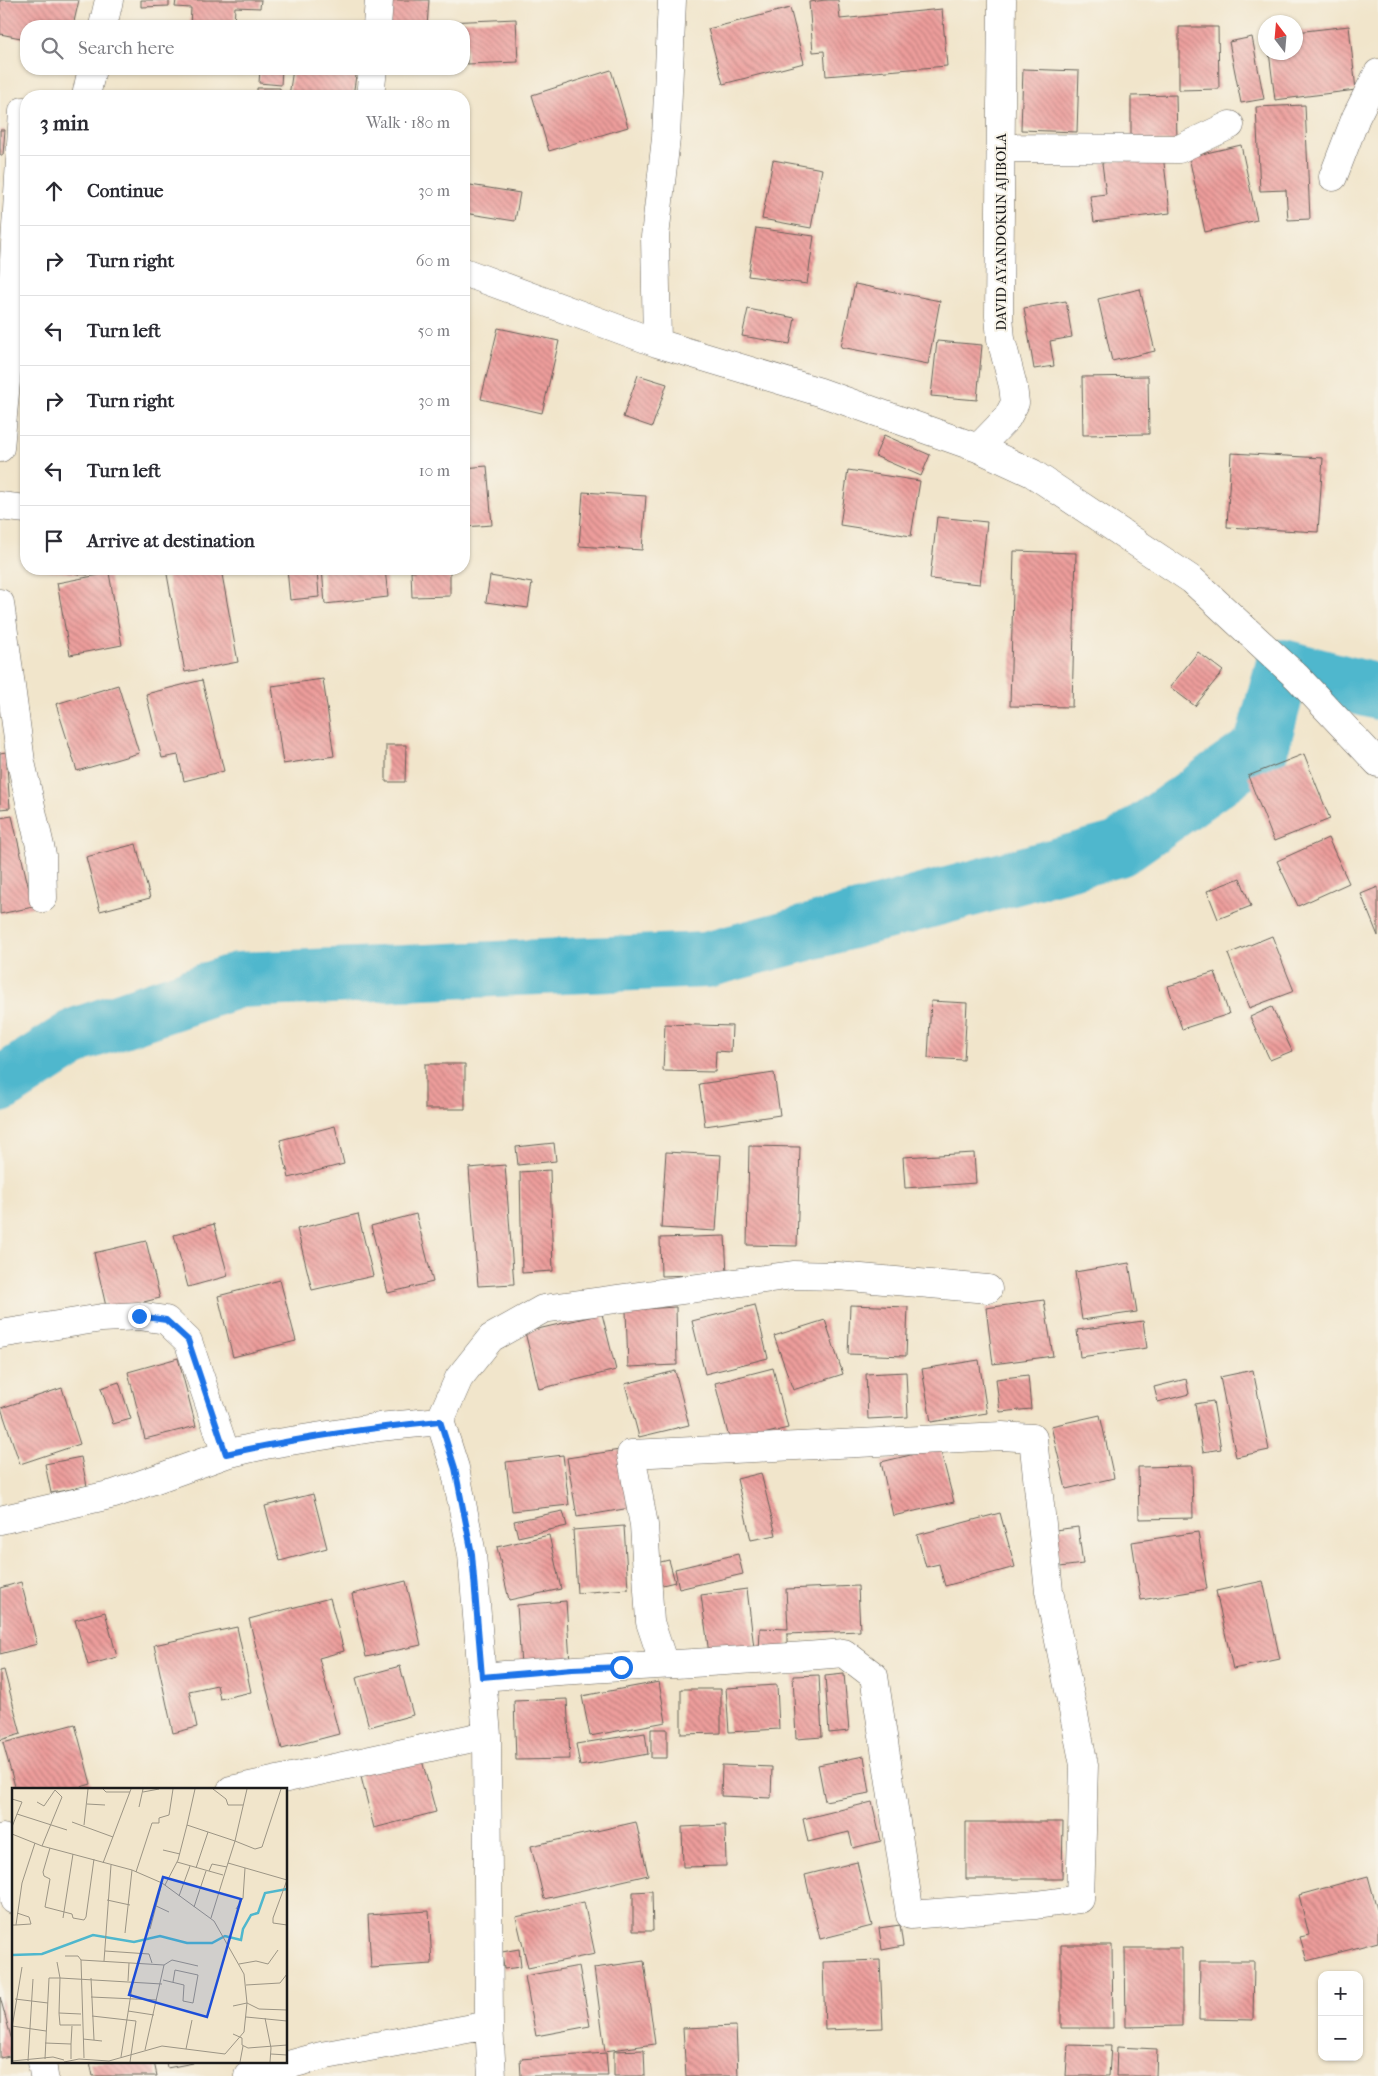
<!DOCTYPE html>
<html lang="en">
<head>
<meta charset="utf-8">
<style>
  body { margin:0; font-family:"IM FELL French Canon",serif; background:#f2f2f3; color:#2b2b33 }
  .controls { position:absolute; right:15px; bottom:15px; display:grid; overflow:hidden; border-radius:10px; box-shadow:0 1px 4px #0004 }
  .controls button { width:45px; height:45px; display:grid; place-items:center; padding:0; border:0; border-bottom:1px solid #e1e1e2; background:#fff; color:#2b2b33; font:25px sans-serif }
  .compass { position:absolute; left:1258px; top:15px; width:45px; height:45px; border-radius:50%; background:#fff; box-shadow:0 1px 4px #0004; rotate:344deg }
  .stop { position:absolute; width:15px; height:15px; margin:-11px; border:4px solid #1a73e8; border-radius:50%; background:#fff }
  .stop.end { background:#1a73e8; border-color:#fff; box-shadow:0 1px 5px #0008 }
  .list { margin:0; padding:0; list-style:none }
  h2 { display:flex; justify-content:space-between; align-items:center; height:65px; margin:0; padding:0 20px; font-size:21px }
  h2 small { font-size:16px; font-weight:400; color:#7c7c81 }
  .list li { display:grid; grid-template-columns:32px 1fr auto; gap:15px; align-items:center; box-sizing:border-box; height:70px; padding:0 20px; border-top:1px solid #e1e1e2 }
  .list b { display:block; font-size:19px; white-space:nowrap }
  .list em { font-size:16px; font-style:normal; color:#7c7c81 }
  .icon { flex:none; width:28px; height:28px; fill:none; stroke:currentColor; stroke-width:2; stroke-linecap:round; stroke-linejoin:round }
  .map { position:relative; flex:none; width:1378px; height:2076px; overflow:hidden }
  .search { position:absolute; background:#fff; box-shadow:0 1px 4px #0004; left:20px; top:20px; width:450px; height:55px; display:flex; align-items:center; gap:12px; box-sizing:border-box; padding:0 18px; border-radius:20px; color:#7c7c81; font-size:19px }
  .panel { position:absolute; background:#fff; box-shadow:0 1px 4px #0004; left:20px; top:90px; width:450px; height:485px; border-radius:20px }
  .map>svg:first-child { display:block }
</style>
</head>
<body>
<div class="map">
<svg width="1378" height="2076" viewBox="0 0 1378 2076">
  <defs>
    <pattern id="building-back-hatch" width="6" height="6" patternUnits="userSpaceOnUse" patternTransform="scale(1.25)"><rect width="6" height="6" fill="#ed9d9b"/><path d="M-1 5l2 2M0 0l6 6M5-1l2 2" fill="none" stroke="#bf7f7e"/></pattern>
  </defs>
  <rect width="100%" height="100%" fill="#f7f3e8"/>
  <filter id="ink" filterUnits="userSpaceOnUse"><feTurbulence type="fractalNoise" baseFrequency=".02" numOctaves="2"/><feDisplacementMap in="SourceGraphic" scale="10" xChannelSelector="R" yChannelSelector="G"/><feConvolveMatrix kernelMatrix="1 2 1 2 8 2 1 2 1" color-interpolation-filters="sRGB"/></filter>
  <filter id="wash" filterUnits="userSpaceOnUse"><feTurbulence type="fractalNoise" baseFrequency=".0096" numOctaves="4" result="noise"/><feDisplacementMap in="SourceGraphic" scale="20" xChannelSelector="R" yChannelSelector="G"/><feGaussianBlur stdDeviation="1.12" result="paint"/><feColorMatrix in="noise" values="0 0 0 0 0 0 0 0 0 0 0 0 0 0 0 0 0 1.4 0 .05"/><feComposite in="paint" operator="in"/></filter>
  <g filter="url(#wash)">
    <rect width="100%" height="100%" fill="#f1e5cb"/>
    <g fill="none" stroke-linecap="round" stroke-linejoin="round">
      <path stroke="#4fb7cd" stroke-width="56" d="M 0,1085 L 78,1035 L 238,980 L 706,960 L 1119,849 L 1261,748 L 1283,667 L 1378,692"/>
    </g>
    <g id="blocks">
      <path fill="url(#building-back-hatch)" d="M 0,0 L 79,0 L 73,26 L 26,26 L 26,39 L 0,34 Z
        M 141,0 L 169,0 L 169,6 L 141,7 Z
        M 176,0 L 261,0 L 260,8 L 235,7 L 234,26 L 190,26 L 191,8 L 175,7 Z
        M 391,0 L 429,0 L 427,26 L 389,26 Z
        M 826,0 L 838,0 L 840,19 L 942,9 L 947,66 L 826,76 L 824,51 L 813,52 L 809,2 Z
        M 790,8 L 804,63 L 723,84 L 708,29 Z
        M 516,19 L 518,62 L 467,64 L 466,33 L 464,33 L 464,26 L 447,26 L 447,22 Z
        M 1349,26 L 1356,90 L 1275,100 L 1269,52 L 1296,52 L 1296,32 Z
        M 1179,27 L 1218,27 L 1219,89 L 1179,90 Z
        M 1252,37 L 1264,99 L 1241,103 L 1229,42 Z
        M 260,69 L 282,69 L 281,85 L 259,83 Z
        M 293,69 L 357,69 L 353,96 L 289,96 Z
        M 1023,69 L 1079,71 L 1077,132 L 1021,130 Z
        M 611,70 L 628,127 L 549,151 L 532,95 Z
        M 257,88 L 280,88 L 280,96 L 257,96 Z
        M 1176,95 L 1177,141 L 1131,141 L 1131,96 Z
        M 1305,105 L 1310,219 L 1288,220 L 1286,190 L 1260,191 L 1256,107 Z
        M 0,130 L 5,130 L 3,155 L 0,155 Z
        M 1241,145 L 1257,220 L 1205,232 L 1189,157 Z
        M 1163,155 L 1170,213 L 1094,222 L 1090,196 L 1106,194 L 1102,163 Z
        M 773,160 L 822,169 L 811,228 L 762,219 Z
        M 464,184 L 520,193 L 515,221 L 464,213 Z
        M 756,228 L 814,236 L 807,284 L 748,276 Z
        M 855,284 L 940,301 L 928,364 L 841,347 Z
        M 1140,289 L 1155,351 L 1112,361 L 1098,299 Z
        M 1066,301 L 1072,337 L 1050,341 L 1054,366 L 1034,369 L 1024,308 Z
        M 748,309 L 795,318 L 790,344 L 742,336 Z
        M 498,328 L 559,341 L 542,413 L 481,399 Z
        M 937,341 L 982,345 L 977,400 L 931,396 Z
        M 638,375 L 667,384 L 652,427 L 623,417 Z
        M 1148,376 L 1149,434 L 1083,435 L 1082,377 Z
        M 884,435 L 930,455 L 921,476 L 875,456 Z
        M 1231,453 L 1323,458 L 1318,532 L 1227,527 Z
        M 487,466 L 492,525 L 464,527 L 464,468 Z
        M 848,470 L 920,481 L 911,536 L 840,525 Z
        M 583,492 L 646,496 L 642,550 L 579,546 Z
        M 937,517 L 987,522 L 980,584 L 930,579 Z
        M 1014,551 L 1076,553 L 1072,707 L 1010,706 Z
        M 35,569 L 89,569 L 88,575 Z
        M 166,569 L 221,569 L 238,662 L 185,672 Z
        M 287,569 L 317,569 L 319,597 L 290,600 Z
        M 322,569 L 385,569 L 388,597 L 325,604 Z
        M 450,569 L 450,596 L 412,597 L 411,571 Z
        M 109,573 L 122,645 L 70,655 L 57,583 Z
        M 490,576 L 532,583 L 528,608 L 486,602 Z
        M 1198,652 L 1223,671 L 1195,706 L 1170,687 Z
        M 323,679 L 334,756 L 283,764 L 272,686 Z
        M 202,680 L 224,771 L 184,781 L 178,755 L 162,758 L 146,694 Z
        M 118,685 L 139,753 L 77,771 L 56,704 Z
        M 386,745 L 406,745 L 405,782 L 386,782 Z
        M 6,752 L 10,808 L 0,809 L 0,753 Z
        M 1304,754 L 1330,819 L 1274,841 L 1248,776 Z
        M 12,816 L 33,907 L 0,914 L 0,818 Z
        M 1328,838 L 1349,883 L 1298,906 L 1277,861 Z
        M 136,844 L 150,898 L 100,911 L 86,857 Z
        M 1240,878 L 1251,906 L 1218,919 L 1207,891 Z
        M 1378,887 L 1378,936 L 1361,894 Z
        M 1272,936 L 1294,991 L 1249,1008 L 1228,954 Z
        M 1215,972 L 1229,1014 L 1182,1029 L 1168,986 Z
        M 931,1001 L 967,1003 L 964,1060 L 928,1058 Z
        M 1272,1007 L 1292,1051 L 1270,1060 L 1250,1017 Z
        M 665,1024 L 732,1026 L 731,1052 L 716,1051 L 715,1072 L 663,1071 Z
        M 425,1064 L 465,1064 L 465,1109 L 425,1109 Z
        M 774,1073 L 780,1115 L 705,1126 L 699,1084 Z
        M 335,1126 L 344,1164 L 289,1178 L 280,1140 Z
        M 554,1143 L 556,1161 L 518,1165 L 516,1147 Z
        M 749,1146 L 800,1147 L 797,1246 L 747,1245 Z
        M 666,1152 L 721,1155 L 716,1231 L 661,1228 Z
        M 974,1153 L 976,1183 L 905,1188 L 903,1157 Z
        M 505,1165 L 514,1284 L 478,1286 L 469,1168 Z
        M 550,1170 L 553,1271 L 522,1273 L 520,1172 Z
        M 358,1214 L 373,1276 L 312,1290 L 297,1229 Z
        M 416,1214 L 433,1282 L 388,1293 L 371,1226 Z
        M 214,1224 L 228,1276 L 188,1287 L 174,1235 Z
        M 725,1236 L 727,1274 L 661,1276 L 660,1238 Z
        M 146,1241 L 160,1298 L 107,1311 L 94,1253 Z
        M 1129,1263 L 1137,1312 L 1082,1320 L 1075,1272 Z
        M 280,1280 L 296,1341 L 233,1357 L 218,1296 Z
        M 1044,1300 L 1053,1356 L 993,1364 L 986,1308 Z
        M 755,1305 L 768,1358 L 705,1374 L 692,1321 Z
        M 850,1305 L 908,1307 L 906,1356 L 848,1354 Z
        M 676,1307 L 677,1365 L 628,1367 L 626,1310 Z
        M 602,1314 L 616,1370 L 539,1389 L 525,1332 Z
        M 825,1320 L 843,1374 L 793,1390 L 774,1336 Z
        M 1143,1321 L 1147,1348 L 1080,1357 L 1077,1330 Z
        M 178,1358 L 196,1426 L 145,1439 L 128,1372 Z
        M 979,1360 L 987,1413 L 931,1422 L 922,1369 Z
        M 773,1368 L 788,1428 L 730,1442 L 715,1383 Z
        M 1253,1370 L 1269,1450 L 1236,1457 L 1220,1377 Z
        M 675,1371 L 689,1425 L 639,1437 L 625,1384 Z
        M 906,1372 L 908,1417 L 868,1419 L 866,1374 Z
        M 1028,1375 L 1031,1409 L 1000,1412 L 996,1379 Z
        M 1186,1379 L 1189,1394 L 1158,1402 L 1154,1387 Z
        M 119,1382 L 131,1419 L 113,1424 L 101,1388 Z
        M 62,1388 L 80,1444 L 20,1464 L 1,1408 Z
        M 1213,1401 L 1221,1449 L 1203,1452 L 1195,1404 Z
        M 1100,1415 L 1114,1478 L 1066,1489 L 1051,1426 Z
        M 940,1448 L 954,1502 L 893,1516 L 881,1462 Z
        M 620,1450 L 630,1508 L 577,1517 L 567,1458 Z
        M 563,1455 L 569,1505 L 512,1511 L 506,1462 Z
        M 81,1457 L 87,1486 L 51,1493 L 45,1464 Z
        M 1192,1466 L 1193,1518 L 1139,1519 L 1138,1467 Z
        M 761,1473 L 776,1535 L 751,1540 L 737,1479 Z
        M 313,1494 L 327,1548 L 280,1561 L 265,1506 Z
        M 563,1511 L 567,1526 L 518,1537 L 514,1521 Z
        M 1000,1513 L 1015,1567 L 945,1586 L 939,1564 L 926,1567 L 917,1535 Z
        M 624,1526 L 628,1589 L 577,1593 L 573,1530 Z
        M 1078,1527 L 1083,1564 L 1060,1567 L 1055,1530 Z
        M 1198,1532 L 1207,1589 L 1141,1600 L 1132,1542 Z
        M 549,1535 L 561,1589 L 509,1600 L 497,1547 Z
        M 738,1554 L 743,1574 L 679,1589 L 675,1569 Z
        M 669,1560 L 675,1582 L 658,1586 L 652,1564 Z
        M 406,1581 L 421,1645 L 366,1657 L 352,1594 Z
        M 1263,1581 L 1280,1659 L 1233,1669 L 1216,1591 Z
        M 21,1582 L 37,1644 L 0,1654 L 0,1588 Z
        M 858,1586 L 860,1631 L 787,1634 L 787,1655 L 759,1655 L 760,1628 L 788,1629 L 786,1589 Z
        M 747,1589 L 754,1648 L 709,1654 L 701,1595 Z
        M 330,1598 L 344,1651 L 319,1658 L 339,1734 L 282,1749 L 249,1619 Z
        M 566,1601 L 570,1662 L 521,1666 L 517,1605 Z
        M 105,1612 L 117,1657 L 88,1665 L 75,1620 Z
        M 237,1627 L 251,1692 L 220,1699 L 217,1685 L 189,1691 L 197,1727 L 173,1733 L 154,1645 Z
        M 400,1666 L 413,1715 L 369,1727 L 356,1678 Z
        M 4,1670 L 21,1734 L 0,1740 L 0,1671 Z
        M 844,1674 L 849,1731 L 829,1733 L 825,1676 Z
        M 819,1675 L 822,1737 L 796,1739 L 793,1676 Z
        M 659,1682 L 666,1722 L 590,1736 L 582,1696 Z
        M 777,1685 L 779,1729 L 729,1732 L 726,1688 Z
        M 681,1689 L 721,1689 L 721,1733 L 681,1734 Z
        M 567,1699 L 570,1759 L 516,1760 L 514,1701 Z
        M 75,1724 L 91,1784 L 71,1790 L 16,1790 L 3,1743 Z
        M 651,1729 L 667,1729 L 667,1758 L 651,1758 Z
        M 645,1733 L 648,1754 L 580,1766 L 576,1744 Z
        M 420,1753 L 436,1812 L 374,1828 L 359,1769 Z
        M 864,1756 L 870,1793 L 825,1801 L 818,1765 Z
        M 722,1765 L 772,1767 L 771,1798 L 721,1796 Z
        M 872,1802 L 881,1841 L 853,1848 L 849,1832 L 808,1842 L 803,1819 Z
        M 636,1822 L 648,1875 L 544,1899 L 531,1846 Z
        M 966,1822 L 1063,1822 L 1062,1879 L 966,1879 Z
        M 725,1825 L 726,1866 L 683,1867 L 682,1827 Z
        M 857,1862 L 872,1926 L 820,1939 L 805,1875 Z
        M 1368,1876 L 1378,1913 L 1378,1942 L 1307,1961 L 1300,1937 L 1309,1935 L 1299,1895 Z
        M 652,1891 L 653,1931 L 633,1931 L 633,1892 Z
        M 584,1902 L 595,1954 L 528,1968 L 516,1917 Z
        M 429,1911 L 432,1964 L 371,1968 L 368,1915 Z
        M 900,1925 L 903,1946 L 882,1950 L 879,1928 Z
        M 1061,1945 L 1112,1945 L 1113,2028 L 1061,2028 Z
        M 1125,1948 L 1182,1948 L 1182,2026 L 1126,2027 Z
        M 519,1949 L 521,1967 L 504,1969 L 502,1952 Z
        M 880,1960 L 883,2028 L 825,2030 L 823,1962 Z
        M 644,1961 L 655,2044 L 605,2051 L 594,1968 Z
        M 1200,1961 L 1254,1961 L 1253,2020 L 1199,2019 Z
        M 579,1966 L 590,2026 L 536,2036 L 525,1976 Z
        M 0,1997 L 14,2048 L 14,2055 L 0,2058 Z
        M 736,2026 L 738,2076 L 686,2076 L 683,2028 Z
        M 1068,2045 L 1111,2046 L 1109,2076 L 1066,2076 Z
        M 1117,2047 L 1157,2049 L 1156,2076 L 1116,2076 Z
        M 644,2050 L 645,2076 L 614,2076 L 614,2051 Z
        M 606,2053 L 608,2076 L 521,2076 L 520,2059 Z
        M 90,2062 L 154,2062 L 157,2076 L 93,2076 Z
        M 166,2062 L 193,2062 L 193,2063 L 167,2068 Z"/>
    </g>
  </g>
  <g filter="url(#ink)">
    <use href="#blocks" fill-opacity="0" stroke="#676259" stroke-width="1"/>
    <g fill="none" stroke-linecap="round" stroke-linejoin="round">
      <defs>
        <path id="minor" d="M 103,26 L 109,0
          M 377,26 L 379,0
          M 86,96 L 92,69
          M 370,96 L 373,69
          M 1002,148 L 1179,149 L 1230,125
          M 1333,177 L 1356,117 L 1378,73
          M 464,272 L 657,343 L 820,392 L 978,448 L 1032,473 L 1192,580 L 1297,677 L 1378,763
          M 657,343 L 655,237 L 666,138 L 672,0
          M 0,448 L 8,360 L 23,111
          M 978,448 L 1007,418 L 1015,403 L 1013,386 L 1001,339 L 999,316 L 1002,0
          M 0,506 L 26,509
          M 0,603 L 21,762 L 42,855 L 43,898
          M 0,1334 L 102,1318 L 139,1316 L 166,1320 L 188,1341 L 226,1454
          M 0,1520 L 114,1494 L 226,1454 L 265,1445 L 379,1427 L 440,1421
          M 482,1677 C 603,1666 723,1663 844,1653 L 874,1676 L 910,1915 L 1036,1905 L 1080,1899 L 1084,1765 L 1049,1591 L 1033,1438 L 1002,1436 L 631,1454 L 644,1525 L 650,1622 L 664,1664
          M 231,1790 L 487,1735
          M 3,1838 L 14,1900
          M 42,2062 L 44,2076
          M 248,2076 L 321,2056 L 489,2025
          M 492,2076 L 489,2025 L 487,1735 L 482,1677 L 472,1554 L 455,1468 L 440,1421 L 459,1378 L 491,1338 L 543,1309 L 793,1275 L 838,1276 L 988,1289"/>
      </defs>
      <use href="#minor" stroke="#676259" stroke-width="29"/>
      <use href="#minor" stroke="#fff" stroke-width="28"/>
    </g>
  </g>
  <g fill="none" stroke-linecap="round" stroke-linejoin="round" filter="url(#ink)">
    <path stroke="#1a73e8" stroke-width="6" d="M 139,1316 L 166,1320 L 188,1340 L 226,1454 C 296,1438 368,1428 440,1421 L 455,1468 L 472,1554 L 482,1677 L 572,1669 L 621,1667"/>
  </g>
  <g text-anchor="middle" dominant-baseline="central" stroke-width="4" stroke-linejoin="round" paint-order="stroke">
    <g font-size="14" fill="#1c1c1c" stroke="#f7f3e8">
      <text transform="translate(1001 232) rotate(-90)">DAVID AYANDOKUN AJIBOLA</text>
    </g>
  </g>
  <g transform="translate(12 1788)">
    <rect width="275" height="275" fill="#f1e5cb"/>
    <path fill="none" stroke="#4fb7cd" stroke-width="2.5" d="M 0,167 L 30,166 L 81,147 L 122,154 L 148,148 L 175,155 L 200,155 L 213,148 L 229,152 L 231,141 L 239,127 L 246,125 L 253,105 L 275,101"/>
    <path fill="none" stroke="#9c9585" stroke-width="1" d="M 91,1 L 94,4 L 118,4M 201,1 L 214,11 L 216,17 L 231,17M 269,1 L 250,59 L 243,61 L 223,53 L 216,75 L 275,92M 131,4 L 147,1M 0,11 L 10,14 L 5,26M 25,14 L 32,18 L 43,2M 75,16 L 93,17M 127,19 L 131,1M 60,34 L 101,49M 72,37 L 76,1M 175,37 L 183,1M 0,39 L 5,26 L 55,42M 0,46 L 30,58 L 120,82 L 150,95 L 202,133 L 232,186 L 235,215 L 232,244 L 213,266 L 150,258 L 97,273 L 67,271 L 52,274M 30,58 L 50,9 L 43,2M 38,60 L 31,84 L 32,88 L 38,91 L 33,119 L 60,126 L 61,130 L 72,132 L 74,129 L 82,71M 151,62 L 168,66M 165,74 L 211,87M 91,75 L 119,1M 184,80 L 196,44M 197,83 L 200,76 L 215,79M 124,84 L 140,35 L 147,35 L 147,30 L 157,27 L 161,1M 275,92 L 261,130 L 261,135 L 275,137M 153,97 L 166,72 L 175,37 L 223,53 L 235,1M 167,108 L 178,78M 95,112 L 118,117M 142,117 L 157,124M 182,119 L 194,83M 224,121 L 231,110 L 233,80M 51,130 L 61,66M 199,130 L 216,75M 0,137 L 4,137 L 10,95 L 23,55M 4,137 L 19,136 L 17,129 L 5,125M 138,141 L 150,95M 113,145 L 120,82M 93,163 L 137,166 L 140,175M 53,168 L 66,168 L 69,172 L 152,177 L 160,172 L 186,178M 69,172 L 72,270M 92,173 L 99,77M 45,174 L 48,190 L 150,196M 227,176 L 244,173 L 256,176 L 266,162M 79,190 L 82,252M 151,192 L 172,197 L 171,213 L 181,215 L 186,187 L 163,182 L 161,194M 116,193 L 117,175M 234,197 L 268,195 L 275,186M 79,209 L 145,212M 3,211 L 36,215M 221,218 L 235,215 L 247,221 L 275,222M 116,223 L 142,227M 47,225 L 48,237 L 69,237M 80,228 L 124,233 L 118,274M 234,229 L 275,233M 253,230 L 259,260 L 258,274M 0,238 L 34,243M 0,240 L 10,179M 221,246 L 230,250 L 230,257 L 236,260 L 275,257M 71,251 L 90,253M 33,255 L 59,256 L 59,271M 59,256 L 60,238M 174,261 L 180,232M 133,262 L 152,177M 259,266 L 275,267M 109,269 L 121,193M 33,271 L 37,190 L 48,190 L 47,225 L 69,226M 0,273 L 41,269 L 52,272M 16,273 L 21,191M 228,274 L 231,258"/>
    <path fill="#1d4ed8" fill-opacity="0.15" stroke="#1d4ed8" stroke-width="2.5" d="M 151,89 L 229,111 L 195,229 L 117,207 Z"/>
    <rect width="275" height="275" fill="none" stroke="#1c1c1c" stroke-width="2.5"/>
  </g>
</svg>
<div class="controls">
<button>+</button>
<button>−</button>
</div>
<svg class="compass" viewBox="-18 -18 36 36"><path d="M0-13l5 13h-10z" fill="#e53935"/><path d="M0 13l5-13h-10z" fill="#7c7c81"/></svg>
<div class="stop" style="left:621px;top:1667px"></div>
<div class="stop end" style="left:139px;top:1316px"></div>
<div class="search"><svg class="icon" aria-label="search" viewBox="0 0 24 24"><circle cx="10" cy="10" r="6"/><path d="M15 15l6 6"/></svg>Search here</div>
<section class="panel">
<h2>3 min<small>Walk · 180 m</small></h2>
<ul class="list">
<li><svg class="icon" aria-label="ahead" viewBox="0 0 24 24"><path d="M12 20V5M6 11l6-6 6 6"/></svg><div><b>Continue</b></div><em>30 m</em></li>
<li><svg class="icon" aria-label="right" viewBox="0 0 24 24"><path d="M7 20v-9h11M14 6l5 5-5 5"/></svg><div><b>Turn right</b></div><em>60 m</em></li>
<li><svg class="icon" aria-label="left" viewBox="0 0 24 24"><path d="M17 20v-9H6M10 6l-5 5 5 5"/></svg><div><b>Turn left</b></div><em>50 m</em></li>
<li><svg class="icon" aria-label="right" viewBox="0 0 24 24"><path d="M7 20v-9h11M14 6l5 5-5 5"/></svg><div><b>Turn right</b></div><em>30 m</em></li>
<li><svg class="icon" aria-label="left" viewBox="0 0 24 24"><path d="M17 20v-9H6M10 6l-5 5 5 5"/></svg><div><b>Turn left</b></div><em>10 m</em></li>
<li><svg class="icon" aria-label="arrive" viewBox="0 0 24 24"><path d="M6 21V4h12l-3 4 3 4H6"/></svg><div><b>Arrive at destination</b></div></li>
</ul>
</section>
</div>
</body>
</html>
